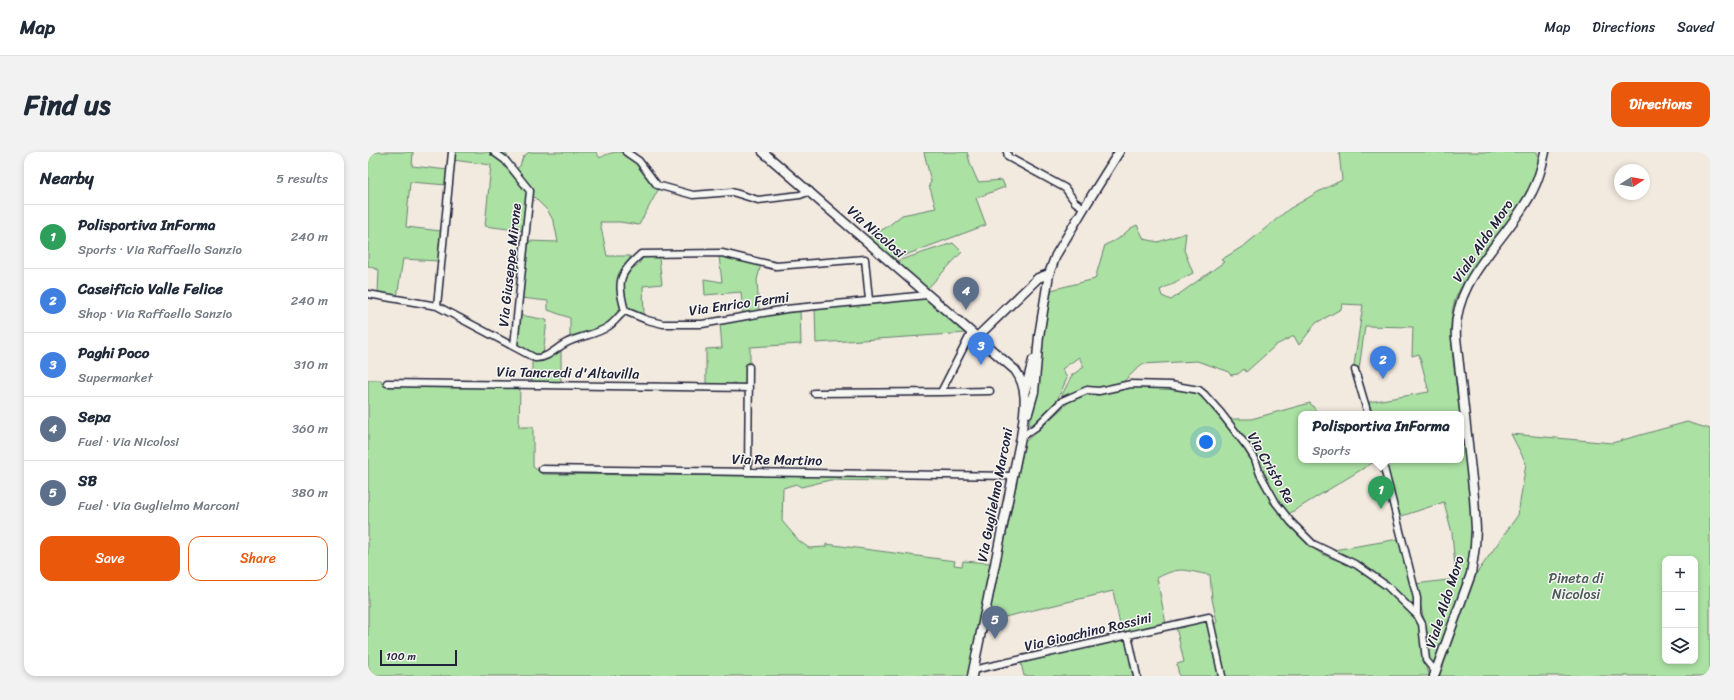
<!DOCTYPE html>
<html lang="en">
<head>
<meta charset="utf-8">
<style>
  body { margin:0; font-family:Sriracha,sans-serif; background:#f2f2f3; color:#1f2937 }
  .controls { position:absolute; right:12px; bottom:12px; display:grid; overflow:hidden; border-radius:8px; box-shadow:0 2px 6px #0003 }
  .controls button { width:36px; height:36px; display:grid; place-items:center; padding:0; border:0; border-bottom:1px solid #e0e1e3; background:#fff; color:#1f2937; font:20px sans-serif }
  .compass { position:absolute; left:1246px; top:12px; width:36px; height:36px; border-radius:50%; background:#fff; box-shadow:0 2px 6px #0003; rotate:79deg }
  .scale { position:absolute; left:12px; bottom:10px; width:77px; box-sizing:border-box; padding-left:4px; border:2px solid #22223b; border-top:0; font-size:11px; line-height:14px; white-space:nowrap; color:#22223b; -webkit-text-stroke:3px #f6f6f2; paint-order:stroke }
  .you { position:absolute; left:838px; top:290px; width:14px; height:14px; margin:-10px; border:3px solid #fff; border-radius:50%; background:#1a73e8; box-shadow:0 0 0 6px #1a73e833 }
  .badge { display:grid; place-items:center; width:26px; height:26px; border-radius:50%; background:#ea580c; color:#fff; font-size:13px; font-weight:700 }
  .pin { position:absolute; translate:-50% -33px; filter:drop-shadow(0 1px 2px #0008) }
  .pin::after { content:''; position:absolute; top:21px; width:14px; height:12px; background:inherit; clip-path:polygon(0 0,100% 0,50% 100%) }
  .popup { position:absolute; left:930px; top:259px; width:166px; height:52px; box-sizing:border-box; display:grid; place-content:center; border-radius:8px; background:#fff; filter:drop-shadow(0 1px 3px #0005); font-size:13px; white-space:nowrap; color:#747a83 }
  .popup b { font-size:15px; color:#1f2937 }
  .popup::after { content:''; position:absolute; left:50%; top:100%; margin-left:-8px; border:8px solid transparent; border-top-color:#fff }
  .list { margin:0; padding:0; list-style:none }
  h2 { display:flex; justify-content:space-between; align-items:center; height:52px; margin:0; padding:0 16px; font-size:17px }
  h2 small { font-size:13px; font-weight:400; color:#747a83 }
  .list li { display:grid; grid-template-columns:26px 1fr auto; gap:12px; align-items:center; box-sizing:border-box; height:64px; padding:0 16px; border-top:1px solid #e0e1e3 }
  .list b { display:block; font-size:15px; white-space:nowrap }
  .list p { margin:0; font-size:13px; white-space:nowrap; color:#747a83 }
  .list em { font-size:13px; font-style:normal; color:#747a83 }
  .actions { display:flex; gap:8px; padding:12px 16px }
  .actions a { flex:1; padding:9px 0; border:1px solid #ea580c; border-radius:12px; text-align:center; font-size:14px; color:#ea580c }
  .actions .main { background:#ea580c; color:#fff }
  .icon { flex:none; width:22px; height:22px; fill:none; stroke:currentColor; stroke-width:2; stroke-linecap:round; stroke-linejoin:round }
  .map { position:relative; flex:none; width:1342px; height:524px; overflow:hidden; border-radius:12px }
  header { display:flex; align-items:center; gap:24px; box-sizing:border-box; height:56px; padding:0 20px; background:#fff; border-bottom:1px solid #e0e1e3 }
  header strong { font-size:19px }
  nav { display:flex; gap:22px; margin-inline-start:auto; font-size:14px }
  .intro { display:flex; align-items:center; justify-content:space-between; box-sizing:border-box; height:96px; padding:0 24px }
  h1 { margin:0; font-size:28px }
  .button { padding:10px 18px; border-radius:12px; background:#ea580c; color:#fff; font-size:14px; font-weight:700 }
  main { display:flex; gap:24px; padding:0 24px }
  aside { flex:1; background:#fff; border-radius:12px; box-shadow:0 2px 6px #0003 }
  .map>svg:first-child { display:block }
</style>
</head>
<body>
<header>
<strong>Map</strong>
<nav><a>Map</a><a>Directions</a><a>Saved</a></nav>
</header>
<div class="intro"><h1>Find us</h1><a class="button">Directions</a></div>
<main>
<aside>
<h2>Nearby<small>5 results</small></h2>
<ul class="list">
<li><span class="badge" style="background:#2e9e5b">1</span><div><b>Polisportiva InForma</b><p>Sports · Via Raffaello Sanzio</p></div><em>240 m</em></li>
<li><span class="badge" style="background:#3f7fe0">2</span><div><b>Caseificio Valle Felice</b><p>Shop · Via Raffaello Sanzio</p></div><em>240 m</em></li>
<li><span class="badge" style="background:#3f7fe0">3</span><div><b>Paghi Poco</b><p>Supermarket</p></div><em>310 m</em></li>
<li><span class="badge" style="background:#5c6f8a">4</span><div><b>Sepa</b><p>Fuel · Via Nicolosi</p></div><em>360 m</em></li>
<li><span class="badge" style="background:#5c6f8a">5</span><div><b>SB</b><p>Fuel · Via Guglielmo Marconi</p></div><em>380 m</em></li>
</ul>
<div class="actions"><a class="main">Save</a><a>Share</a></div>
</aside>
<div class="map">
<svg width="1342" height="524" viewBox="0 0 1342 524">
  <rect width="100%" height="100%" fill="#f2e9df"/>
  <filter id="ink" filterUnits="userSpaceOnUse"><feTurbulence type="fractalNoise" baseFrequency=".025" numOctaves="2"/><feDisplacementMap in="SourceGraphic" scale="8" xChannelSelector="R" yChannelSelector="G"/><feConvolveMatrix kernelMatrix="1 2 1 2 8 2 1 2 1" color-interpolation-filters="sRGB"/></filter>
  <g filter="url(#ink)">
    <path fill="#abe1a3" stroke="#66826f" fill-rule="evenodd" d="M 0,0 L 45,0 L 44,14 L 80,18 L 79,33 L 42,30 L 38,75 L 73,79 L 71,109 L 35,107 L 29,145 L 10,141 L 11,118 L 0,114 Z
      M 87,0 L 124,0 L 131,5 L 160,38 L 156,79 L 117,74 L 123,13 L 85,8 Z
      M 129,0 L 137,0 L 148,17 L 152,14 L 155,5 L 161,0 L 228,0 L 232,6 C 238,2 245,0 252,0 C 264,3 282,28 290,38 L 271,73 L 252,70 L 232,70 L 239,104 L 262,104 L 262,106 L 251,146 L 253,158 L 238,175 L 202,187 L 202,166 L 180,158 L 180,149 L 153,146 L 159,89 L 190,90 L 186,70 L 180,59 L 164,43 Z
      M 556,0 L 599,0 L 603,14 L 610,30 L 634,28 L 637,35 L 608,46 L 618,73 L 524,108 L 499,86 L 519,75 L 534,63 L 568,56 L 561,33 L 563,30 Z
      M 971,0 L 1169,0 C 1180,40 1101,108 1087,148 C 1077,176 1089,231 1092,262 L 1004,262 L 1001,250 L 1061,240 L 1051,202 L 1044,204 L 1045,175 L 997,174 L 991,217 L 986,213 L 995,153 L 974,152 L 973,157 L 948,171 L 931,193 L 926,184 L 908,193 L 878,220 L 876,217 L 870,222 L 863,223 L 859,219 L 829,209 L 774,212 L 755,230 L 696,247 L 694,243 L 704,223 L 716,215 L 711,205 L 694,217 L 699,226 L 687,253 L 667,272 L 661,273 L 683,138 L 727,127 L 737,93 L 750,87 L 763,76 L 769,73 L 776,87 L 790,90 L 818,81 L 816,98 L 825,121 L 792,138 L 794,144 L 803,148 L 856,110 L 853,108 L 877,93 L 921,57 L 950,40 L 974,28 Z
      M 585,91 L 594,100 L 558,138 L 526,110 Z
      M 276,104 L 291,106 L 294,132 L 275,134 L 276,165 L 260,156 L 253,137 L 259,119 L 270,113 Z
      M 351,104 L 393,112 L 389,128 L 391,160 L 375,162 L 373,140 L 337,143 L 336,127 L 354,130 Z
      M 556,146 L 560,146 L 599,181 L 448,191 L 447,156 Z
      M 432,158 L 433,192 L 382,195 L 382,212 L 379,213 L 379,233 L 368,233 L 367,231 L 364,231 L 363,233 L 338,233 L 338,197 L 354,196 L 352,171 Z
      M 152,163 L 179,168 L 175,203 L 173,204 L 167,203 L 149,193 Z
      M 193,196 L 193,231 L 164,230 L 164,207 Z
      M 0,228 L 13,228 L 14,232 L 22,234 L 152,235 L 151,275 L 165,275 L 165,315 L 175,322 L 519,325 L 519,329 L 462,328 L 433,335 L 428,332 L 415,336 L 414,369 L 431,389 L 441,396 L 458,395 L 458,392 L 587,409 L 586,413 L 594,414 L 595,409 L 622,411 L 601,524 L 0,524 Z
      M 763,234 L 801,236 L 831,242 L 861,277 L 883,305 L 895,335 L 903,348 L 901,348 L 903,352 L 906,352 C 919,369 934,391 954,402 C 964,407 975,410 985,415 C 1004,424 1036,449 1048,466 C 1058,479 1052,496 1056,511 C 1057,515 1061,520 1062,524 L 857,524 L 845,474 L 849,470 L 844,447 L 842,423 C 817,419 814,413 789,426 L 798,472 L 754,482 L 745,439 L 620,469 L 657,290 L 701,250 L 719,243 L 730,243 Z
      M 942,251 L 951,262 L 933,262 L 933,308 L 1009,308 L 919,363 L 911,352 L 894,320 L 886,298 L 861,267 L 883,267 Z
      M 1093,267 L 1105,375 L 1102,413 L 1067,511 L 1065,512 L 1060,507 L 1059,479 L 1047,432 L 1088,427 L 1084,381 L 1076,350 L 1031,365 L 1016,308 L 1093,308 Z
      M 1319,270 L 1342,277 L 1342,524 L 1069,524 L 1106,425 L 1150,363 L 1158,311 L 1143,282 L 1244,291 ZM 1297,407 L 1327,407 L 1327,509 L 1297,509 Z
      M 1031,387 L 1046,445 L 1046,451 L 1043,454 L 1020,433 L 960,399 Z
      M 835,469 L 837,470 L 839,473 L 851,524 L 811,524 L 809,512 L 816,510 L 808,475 Z
      M 758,485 L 766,524 L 656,524 L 653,511 Z"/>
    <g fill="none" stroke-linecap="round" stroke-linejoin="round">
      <defs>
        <path id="street" d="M 126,0 L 137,8 L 162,39 L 146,194
          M 258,0 L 271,9 L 289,33 L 325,43 L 364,40 L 390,48 L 432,43 L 442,39
          M 639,0 L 640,5 L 697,36 L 707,50 L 716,56
          M 0,142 L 69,154 L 167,206 C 179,207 188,196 198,191 C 211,184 229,183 241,174 C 247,170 251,163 257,159 L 279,168 L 295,172 L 334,172 L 418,157 L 559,143
          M 69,154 L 84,0
          M 257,159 C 249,130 250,122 273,102 L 354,101 L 408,114 L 497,107 L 501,148
          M 987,218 L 1000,262
          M 19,231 L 381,236
          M 573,240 L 622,239
          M 446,241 L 573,240 L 603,181
          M 653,285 L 668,275 L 694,249 L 719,238 L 731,239 L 763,232 L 802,233 L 831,238 L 836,242 L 853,261 L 880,296 L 887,307 L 892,322 L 908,351 L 923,370 L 945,392 L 989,413 L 1019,434 L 1049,463 L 1054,472 L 1058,508 L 1067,519
          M 1014,308 L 1049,446 L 1049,463
          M 174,317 L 645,324
          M 380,319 L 381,215
          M 760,483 L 769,524
          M 605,518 L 841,465 L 854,524"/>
        <path id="secondary" d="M 395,0 L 647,218 C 662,238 656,261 653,285 L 604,524
          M 609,185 L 670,126 L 681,122 L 688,103 L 716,56 L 751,0
          M 657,239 L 665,208
          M 660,261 L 666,240 L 671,184 L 681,122
          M 1066,524 L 1103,422 L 1107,394 L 1108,377 L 1106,345 L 1088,186 C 1084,126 1139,89 1164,40 C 1171,27 1174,15 1177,0"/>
      </defs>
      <use href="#street" stroke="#22223b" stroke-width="9"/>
      <use href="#secondary" stroke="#22223b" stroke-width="11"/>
      <use href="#street" stroke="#f6f6f2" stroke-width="6"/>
      <use href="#secondary" stroke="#f6f6f2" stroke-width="8"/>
    </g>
  </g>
  <g text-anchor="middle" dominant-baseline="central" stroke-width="3" stroke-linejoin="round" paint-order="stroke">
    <g font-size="14" fill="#22223b" stroke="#f6f6f2">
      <text transform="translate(508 80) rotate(41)">Via Nicolosi</text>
      <text transform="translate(1115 89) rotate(-56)">Viale Aldo Moro</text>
      <text transform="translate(142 113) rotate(-84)">Via Giuseppe Mirone</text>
      <text transform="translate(371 152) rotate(-8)">Via Enrico Fermi</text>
      <text transform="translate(200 221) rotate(1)">Via Tancredi d'Altavilla</text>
      <text transform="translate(409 308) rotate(1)">Via Re Martino</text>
      <text transform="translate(903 316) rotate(60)">Via Cristo Re</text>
      <text transform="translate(627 343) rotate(-79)">Via Guglielmo Marconi</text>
      <text transform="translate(1077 450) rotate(-72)">Viale Aldo Moro</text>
      <text transform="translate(720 480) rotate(-13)">Via Gioachino Rossini</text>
    </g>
    <g font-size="14" fill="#4b5b5a" stroke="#f6f6f2">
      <text x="1208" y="426">Pineta di<tspan x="1208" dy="16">Nicolosi</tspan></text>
    </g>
  </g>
</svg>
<div class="controls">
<button>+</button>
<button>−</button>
<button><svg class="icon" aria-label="layers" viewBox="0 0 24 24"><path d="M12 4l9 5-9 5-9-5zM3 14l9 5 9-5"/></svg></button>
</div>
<svg class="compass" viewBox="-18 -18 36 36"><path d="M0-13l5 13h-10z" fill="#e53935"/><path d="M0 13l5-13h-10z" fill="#747a83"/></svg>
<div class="scale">100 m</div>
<div class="you"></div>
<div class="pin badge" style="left:1013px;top:357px;background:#2e9e5b">1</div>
<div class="popup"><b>Polisportiva InForma</b>Sports</div>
<div class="pin badge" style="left:1015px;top:227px;background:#3f7fe0">2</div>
<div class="pin badge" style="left:613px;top:213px;background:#3f7fe0">3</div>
<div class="pin badge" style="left:598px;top:158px;background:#5c6f8a">4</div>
<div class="pin badge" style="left:627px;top:487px;background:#5c6f8a">5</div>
</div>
</main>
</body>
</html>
